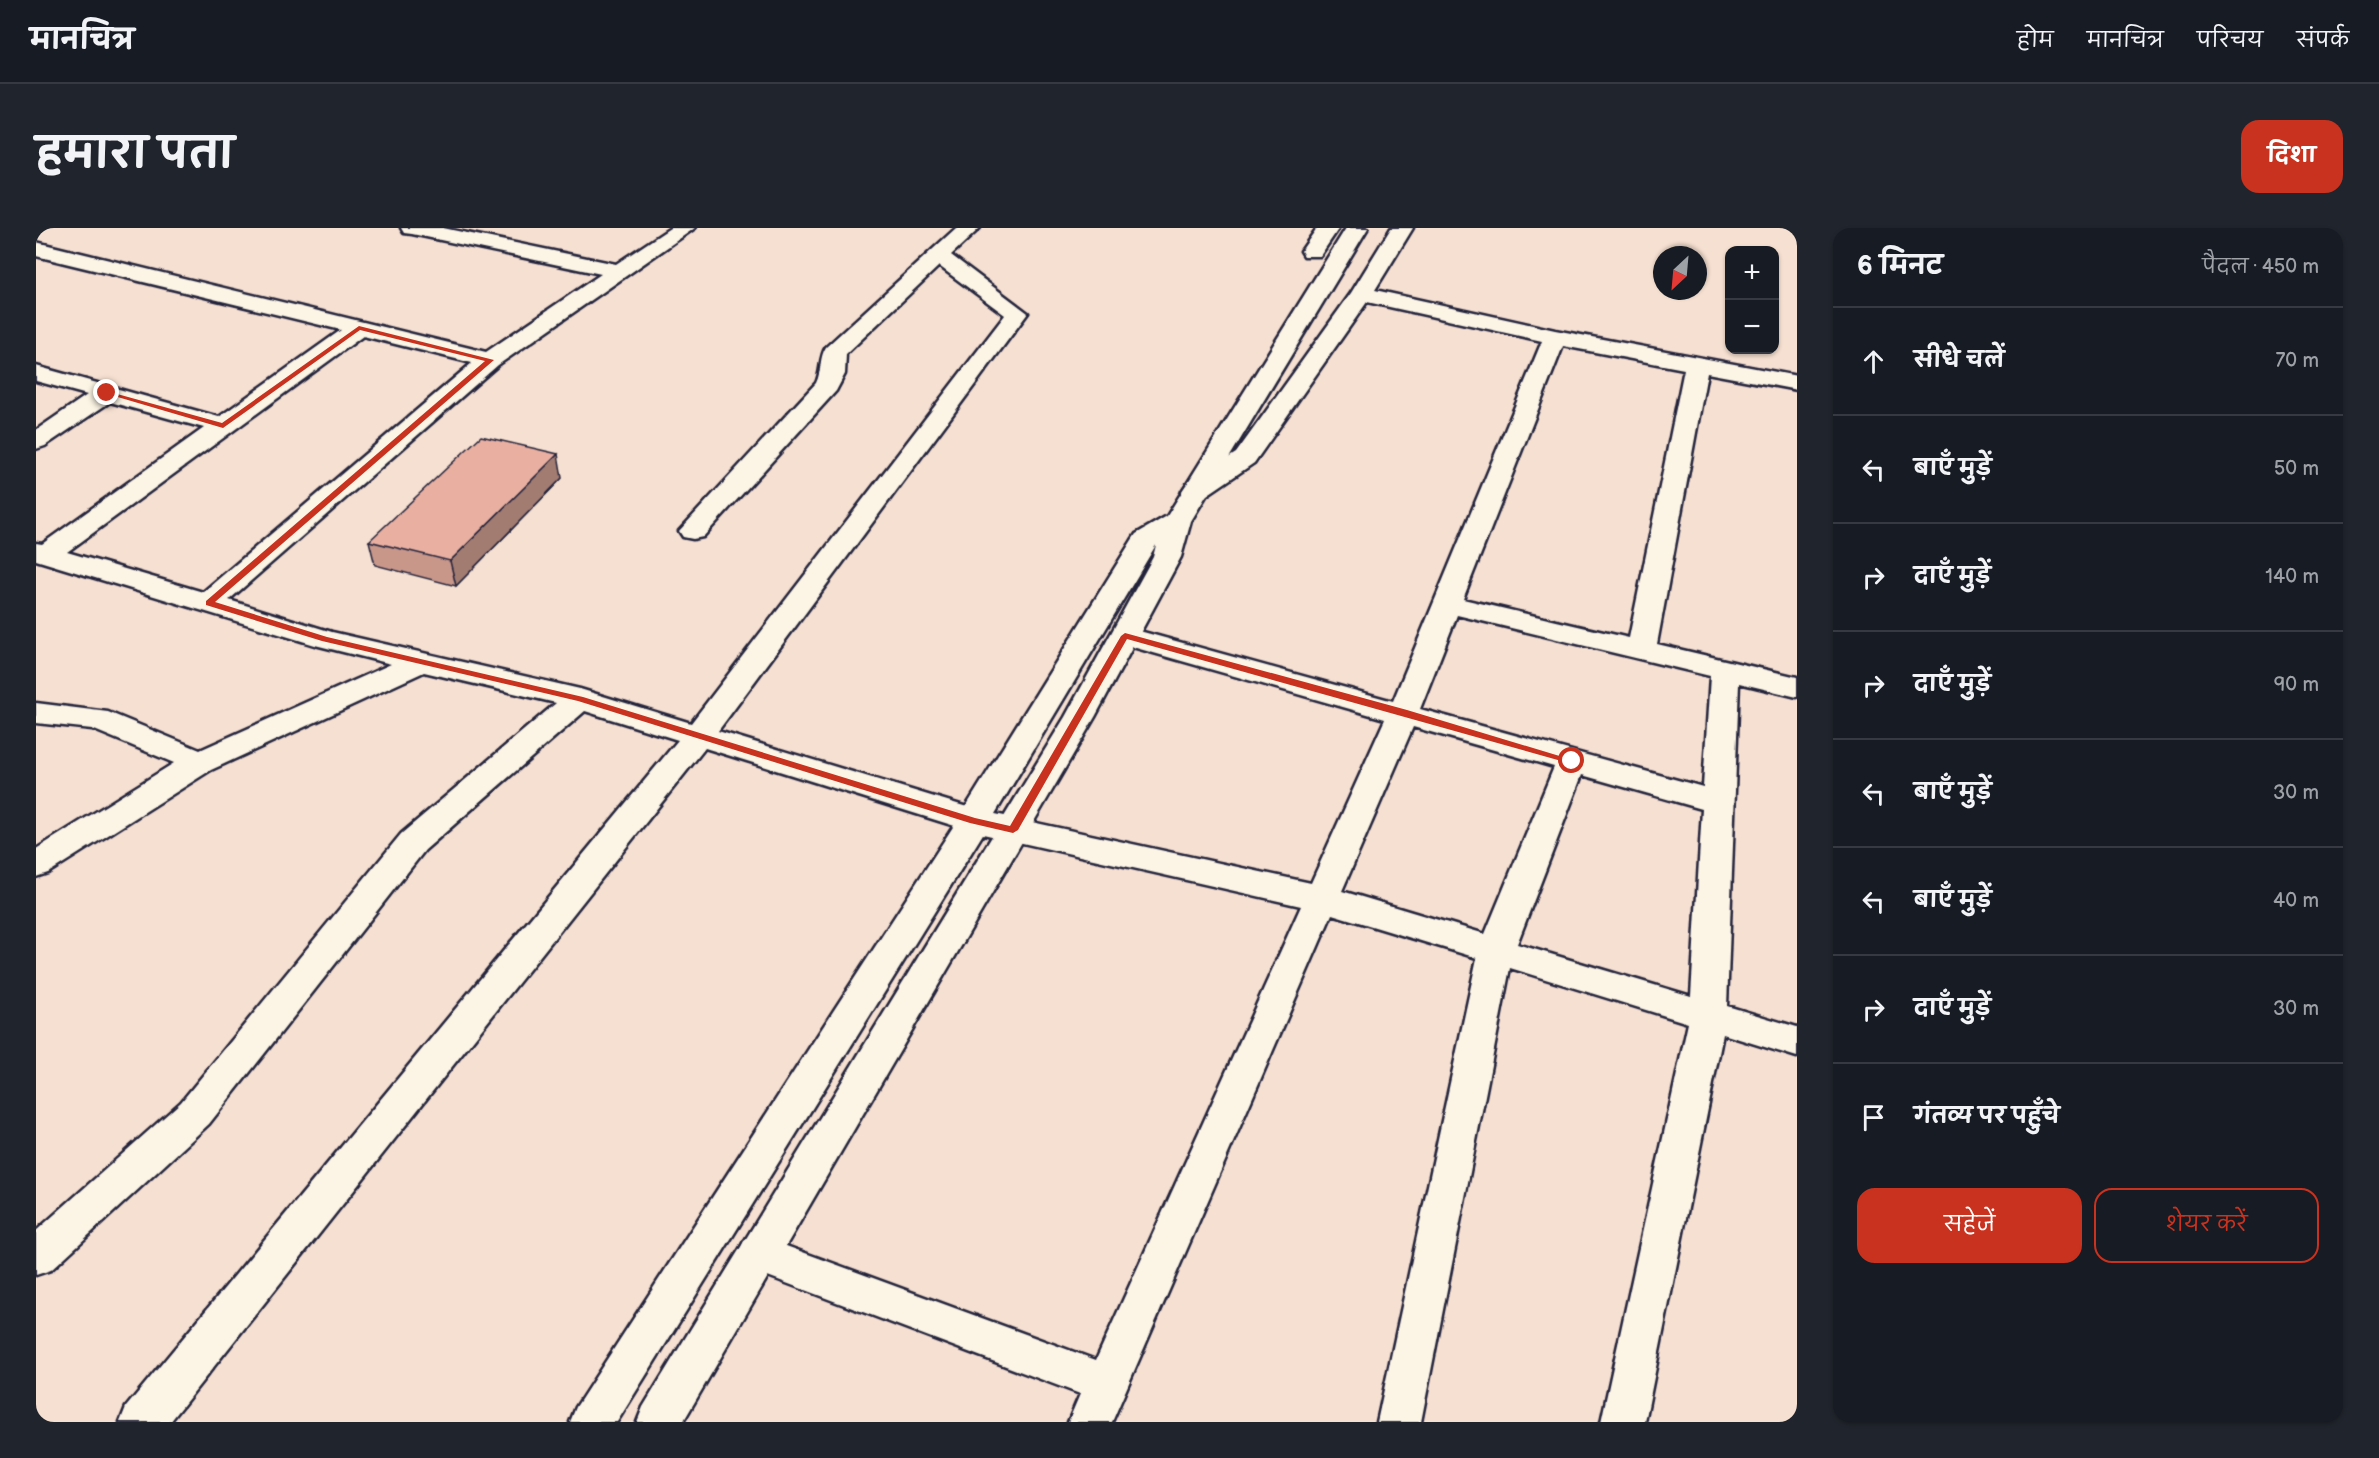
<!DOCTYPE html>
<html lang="hi">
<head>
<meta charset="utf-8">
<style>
  body { margin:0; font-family:"Balsamiq Sans","Playpen Sans Deva",sans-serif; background:#20242c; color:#f1f3f6 }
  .controls { position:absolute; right:18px; top:18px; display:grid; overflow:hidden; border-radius:12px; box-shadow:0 2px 4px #0004 }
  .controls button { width:54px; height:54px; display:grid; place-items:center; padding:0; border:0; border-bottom:2px solid #363941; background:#171b24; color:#f1f3f6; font:30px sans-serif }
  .compass { position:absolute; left:1617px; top:18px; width:54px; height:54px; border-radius:50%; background:#171b24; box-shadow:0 2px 4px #0004; rotate:206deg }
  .stop { position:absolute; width:18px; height:18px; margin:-14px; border:4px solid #c8321e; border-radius:50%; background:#fff }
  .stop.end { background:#c8321e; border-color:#fff; box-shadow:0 2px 6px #0008 }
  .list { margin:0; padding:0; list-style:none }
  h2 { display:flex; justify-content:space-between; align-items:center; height:78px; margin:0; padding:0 24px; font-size:26px }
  h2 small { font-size:20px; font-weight:400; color:#9ea1a6 }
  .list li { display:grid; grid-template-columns:39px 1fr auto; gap:18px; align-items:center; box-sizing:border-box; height:108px; padding:0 24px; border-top:2px solid #363941 }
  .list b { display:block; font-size:22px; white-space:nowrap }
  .list em { font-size:20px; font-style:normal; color:#9ea1a6 }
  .actions { display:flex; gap:12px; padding:18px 24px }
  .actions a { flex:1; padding:14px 0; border:2px solid #c8321e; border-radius:18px; text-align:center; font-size:21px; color:#c8321e }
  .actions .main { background:#c8321e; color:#fff }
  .icon { flex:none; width:33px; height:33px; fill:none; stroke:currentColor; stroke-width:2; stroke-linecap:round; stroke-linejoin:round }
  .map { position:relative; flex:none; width:1761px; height:1194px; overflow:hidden; border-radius:18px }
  header { display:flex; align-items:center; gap:36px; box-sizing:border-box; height:84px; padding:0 30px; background:#171b24; border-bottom:2px solid #363941 }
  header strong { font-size:28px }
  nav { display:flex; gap:33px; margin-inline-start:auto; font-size:21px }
  .intro { display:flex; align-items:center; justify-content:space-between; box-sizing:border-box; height:144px; padding:0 36px }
  h1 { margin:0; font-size:42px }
  .button { padding:15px 27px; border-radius:18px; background:#c8321e; color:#fff; font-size:21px; font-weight:700 }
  main { display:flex; gap:36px; padding:0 36px }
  aside { flex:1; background:#171b24; border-radius:18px; box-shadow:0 2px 4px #0004 }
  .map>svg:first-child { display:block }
</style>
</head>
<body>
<header>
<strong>मानचित्र</strong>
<nav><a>होम</a><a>मानचित्र</a><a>परिचय</a><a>संपर्क</a></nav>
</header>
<div class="intro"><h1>हमारा पता</h1><a class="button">दिशा</a></div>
<main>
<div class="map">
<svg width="1761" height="1194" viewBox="0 0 1761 1194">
  <rect width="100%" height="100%" fill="#f6e0d1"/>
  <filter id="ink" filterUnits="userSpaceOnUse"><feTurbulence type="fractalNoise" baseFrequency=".0167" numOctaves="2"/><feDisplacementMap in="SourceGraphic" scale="12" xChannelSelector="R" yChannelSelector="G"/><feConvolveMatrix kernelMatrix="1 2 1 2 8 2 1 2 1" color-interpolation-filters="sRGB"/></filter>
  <g filter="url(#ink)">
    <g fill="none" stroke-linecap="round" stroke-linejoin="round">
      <defs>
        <path id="street" d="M 365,0 L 407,0 L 580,36 L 634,0 L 659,0 L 462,137 L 193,372 L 296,404 L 544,461 L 655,495 L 969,87 L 903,38 L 810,126 L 809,146 L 800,163 L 667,309 L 657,311 L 647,309 L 643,303 L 780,155 C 786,143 783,129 790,119 L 920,0 L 944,0 L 915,27 L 992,85 L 682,503 L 941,582 L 1275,655 L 1349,491 L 1079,414 L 1074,408 L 1079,402 L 1089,399 L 1357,473 L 1506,113 L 1331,74 L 1218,235 L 1168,269 L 1159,271 L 1150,269 L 1146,263 L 1150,257 L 1200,225 L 1315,65 L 1355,0 L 1377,0 L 1339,62 L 1519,102 L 1761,148 L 1761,162 L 1671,145 L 1621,416 L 1761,449 L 1761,469 L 1703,455 L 1691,778 L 1761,799 L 1761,829 L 1687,806 L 1609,1194 L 1565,1194 L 1652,795 L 1474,740 L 1385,1194 L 1341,1194 L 1441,730 L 1296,686 L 1076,1194 L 1032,1194 L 1044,1166 L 708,1039 L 702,1026 L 708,1013 L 723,1008 L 1060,1132 L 1265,678 L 938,604 L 669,520 L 134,1194 L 84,1194 L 90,1179 L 642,512 L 549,483 L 389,622 L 173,896 L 15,1042 L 0,1047 L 0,1003 L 145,874 L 365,606 L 520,475 L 388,444 L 175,542 L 12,645 L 0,649 L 0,621 L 138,535 L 56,501 L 0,495 L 0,475 L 72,484 L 164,522 L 355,436 L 279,417 L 0,332 L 0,315 L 6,316 L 168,200 L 74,174 L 9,218 L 0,221 L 0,202 L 51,167 L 0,153 L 0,138 L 183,189 L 305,102 L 0,28 L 0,14 L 450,124 L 565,46 L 376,6 L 368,5 ZM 327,108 L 436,135 L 167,364 L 31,324 ZM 1527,118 L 1648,141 L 1593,410 L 1427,371 ZM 1421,387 L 1674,448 L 1667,559 L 1384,481 ZM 1377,499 L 1518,539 L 1449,706 L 1306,663 ZM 1546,547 L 1666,581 L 1655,768 L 1481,716 Z
          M 1281,0 L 1303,0 L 1284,28 L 1268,28 L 1265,23 Z"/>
        <path id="secondary" d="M 1310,0 L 1332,0 L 1155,293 L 1145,329 L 1059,489 L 647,1194 L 601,1194 L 607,1179 L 1029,489 L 1117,329 L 1120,317 L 950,601 L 581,1194 L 534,1194 L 540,1179 L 926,585 L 1096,312 L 1100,306 L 1131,288 Z"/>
      </defs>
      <use href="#street" stroke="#22223b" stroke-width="5"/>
      <use href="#secondary" stroke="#22223b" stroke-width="5"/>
      <use href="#street" fill="#fcf5e5" fill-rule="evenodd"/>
      <use href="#secondary" fill="#fcf5e5" fill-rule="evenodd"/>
    </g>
    <path fill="#c8978a" stroke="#22223b" stroke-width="1.5" d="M 526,250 L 420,358 L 339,337 L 333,313 Z"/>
    <path fill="#a37b71" stroke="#22223b" stroke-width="1.5" d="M 522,226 L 526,250 L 420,358 L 414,333 Z"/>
    <path fill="#e9b0a1" stroke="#22223b" stroke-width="1.5" d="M 445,208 L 522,226 L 414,333 L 333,313 Z"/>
  </g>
  <path fill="#c8321e" d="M 323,98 L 458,132 L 179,374 L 291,409 L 547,469 L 939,590 L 974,598 L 1085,408 L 1089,405 L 1371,482 L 1540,533 L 1536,536 L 1091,411 L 982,602 L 977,605 L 934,595 L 542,473 L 286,413 L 170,377 L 170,373 L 449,133 L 324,102 L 187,200 L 68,165 L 74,164 L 186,195 Z"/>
</svg>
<div class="controls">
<button>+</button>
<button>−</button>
</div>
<svg class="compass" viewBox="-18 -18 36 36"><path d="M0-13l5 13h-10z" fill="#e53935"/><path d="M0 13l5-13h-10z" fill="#9ea1a6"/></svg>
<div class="stop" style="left:1536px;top:533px"></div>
<div class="stop end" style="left:71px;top:165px"></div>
</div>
<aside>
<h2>6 मिनट<small>पैदल · 450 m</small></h2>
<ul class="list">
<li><svg class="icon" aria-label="ahead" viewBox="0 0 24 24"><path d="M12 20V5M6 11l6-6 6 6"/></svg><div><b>सीधे चलें</b></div><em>70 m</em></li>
<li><svg class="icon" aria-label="left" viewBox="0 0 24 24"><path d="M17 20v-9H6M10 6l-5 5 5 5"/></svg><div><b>बाएँ मुड़ें</b></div><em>50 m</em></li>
<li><svg class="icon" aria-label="right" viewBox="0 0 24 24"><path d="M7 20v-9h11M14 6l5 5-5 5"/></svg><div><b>दाएँ मुड़ें</b></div><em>140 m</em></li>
<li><svg class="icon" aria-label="right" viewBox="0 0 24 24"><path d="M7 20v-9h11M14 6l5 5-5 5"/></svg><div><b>दाएँ मुड़ें</b></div><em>90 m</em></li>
<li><svg class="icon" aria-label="left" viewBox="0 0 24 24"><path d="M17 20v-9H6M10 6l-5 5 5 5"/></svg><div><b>बाएँ मुड़ें</b></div><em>30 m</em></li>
<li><svg class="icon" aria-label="left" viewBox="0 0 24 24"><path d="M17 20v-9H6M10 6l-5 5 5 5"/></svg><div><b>बाएँ मुड़ें</b></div><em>40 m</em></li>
<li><svg class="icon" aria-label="right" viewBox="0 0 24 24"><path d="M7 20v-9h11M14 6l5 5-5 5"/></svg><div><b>दाएँ मुड़ें</b></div><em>30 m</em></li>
<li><svg class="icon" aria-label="arrive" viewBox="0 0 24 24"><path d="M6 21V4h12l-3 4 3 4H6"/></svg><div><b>गंतव्य पर पहुँचे</b></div></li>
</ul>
<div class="actions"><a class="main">सहेजें</a><a>शेयर करें</a></div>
</aside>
</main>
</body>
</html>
